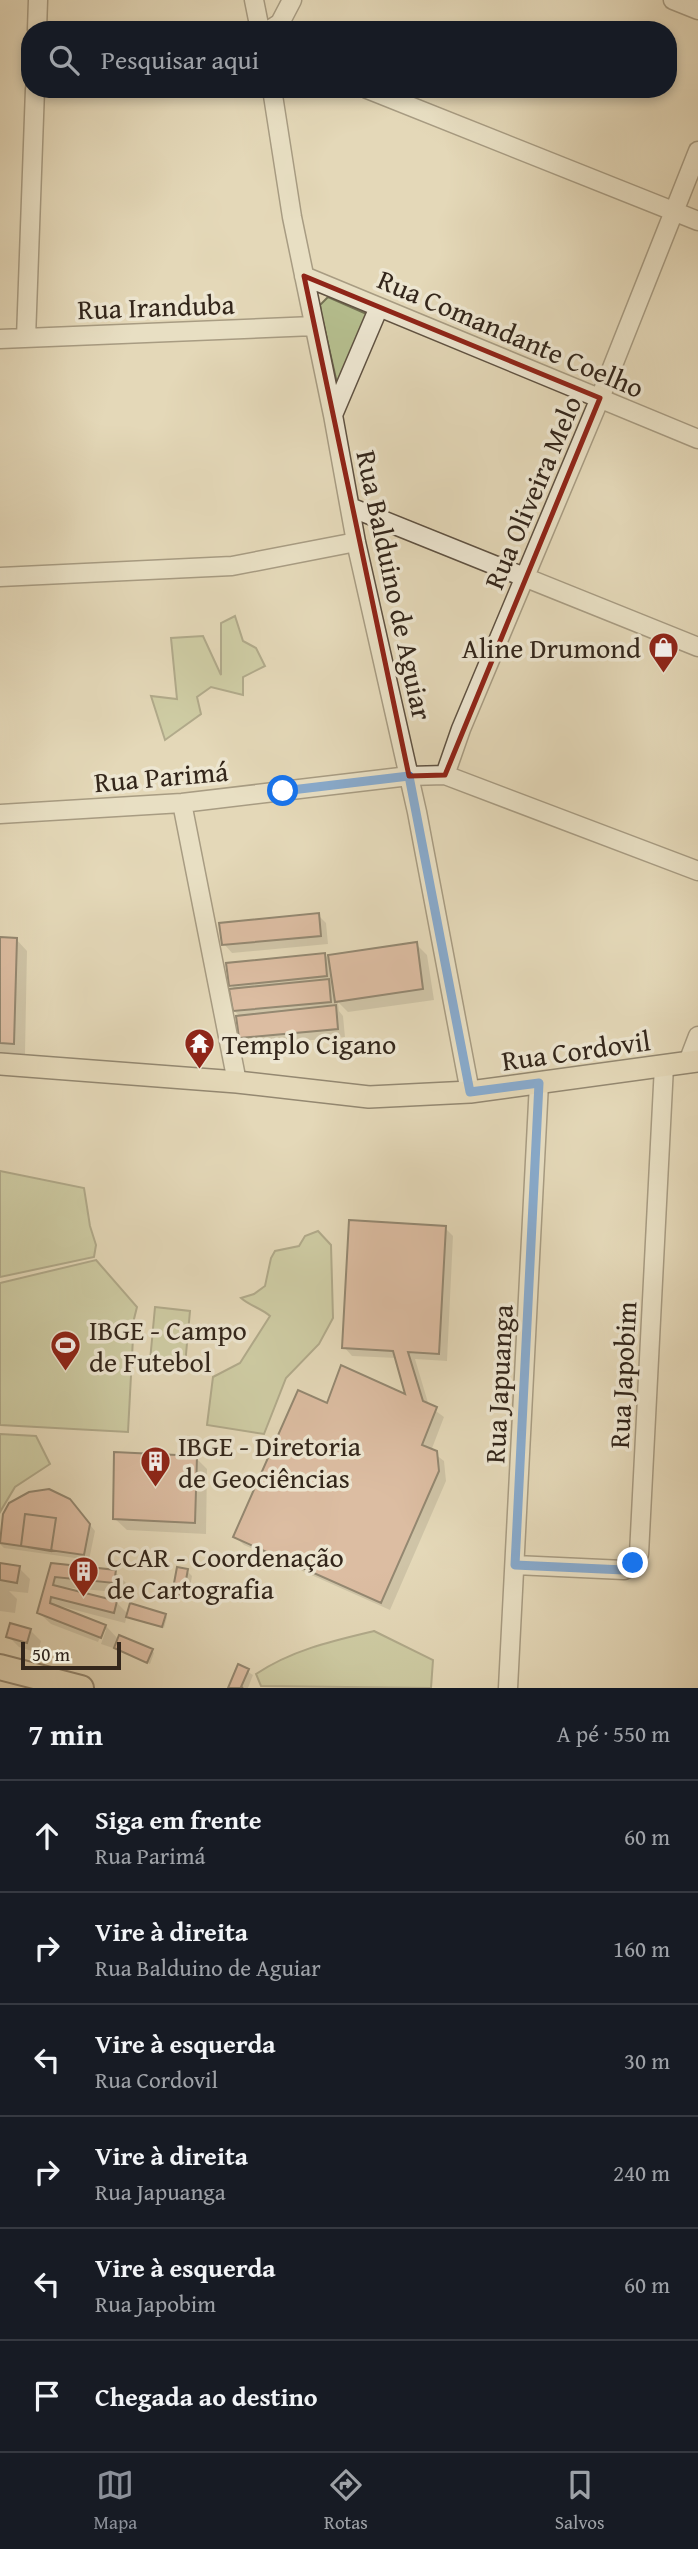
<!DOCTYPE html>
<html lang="pt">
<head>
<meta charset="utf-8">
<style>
  body { margin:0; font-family:"Gentium Book Plus",serif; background:#242831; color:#f1f3f6 }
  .scale { position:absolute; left:21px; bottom:18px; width:100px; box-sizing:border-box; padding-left:7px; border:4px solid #33261b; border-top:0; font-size:19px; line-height:24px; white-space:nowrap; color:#33261b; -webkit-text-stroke:5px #ede6d1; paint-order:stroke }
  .stop { position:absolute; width:21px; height:21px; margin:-16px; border:5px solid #1a73e8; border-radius:50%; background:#fff }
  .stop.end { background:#1a73e8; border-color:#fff; box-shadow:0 2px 7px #0008 }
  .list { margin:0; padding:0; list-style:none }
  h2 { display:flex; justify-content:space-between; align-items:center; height:91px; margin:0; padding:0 28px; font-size:30px }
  h2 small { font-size:23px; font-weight:400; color:#9ea1a6 }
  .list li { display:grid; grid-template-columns:46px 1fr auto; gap:21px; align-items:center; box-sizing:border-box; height:112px; padding:0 28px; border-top:2px solid #363941 }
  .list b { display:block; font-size:26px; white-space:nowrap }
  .list p { margin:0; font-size:23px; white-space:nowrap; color:#9ea1a6 }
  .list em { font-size:23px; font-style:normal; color:#9ea1a6 }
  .icon { flex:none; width:38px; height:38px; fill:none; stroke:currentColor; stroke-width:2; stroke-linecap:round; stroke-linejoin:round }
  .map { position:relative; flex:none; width:698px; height:1688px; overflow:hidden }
  .search { position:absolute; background:#171b24; box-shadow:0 4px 10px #0003; left:21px; right:21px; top:21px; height:77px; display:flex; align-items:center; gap:18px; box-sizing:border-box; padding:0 24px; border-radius:28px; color:#9ea1a6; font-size:26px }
  .sheet { height:763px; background:#171b24 }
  nav { display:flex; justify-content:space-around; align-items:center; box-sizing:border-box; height:98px; border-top:2px solid #363941; background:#171b24; font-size:19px; color:#9ea1a6 }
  nav a { display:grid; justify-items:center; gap:4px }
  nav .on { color:#8c9099 }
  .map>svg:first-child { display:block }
</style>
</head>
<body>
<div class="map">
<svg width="698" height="1688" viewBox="0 0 698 1688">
  <rect width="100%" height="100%" fill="#e4d8b8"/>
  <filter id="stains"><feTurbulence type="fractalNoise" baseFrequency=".00286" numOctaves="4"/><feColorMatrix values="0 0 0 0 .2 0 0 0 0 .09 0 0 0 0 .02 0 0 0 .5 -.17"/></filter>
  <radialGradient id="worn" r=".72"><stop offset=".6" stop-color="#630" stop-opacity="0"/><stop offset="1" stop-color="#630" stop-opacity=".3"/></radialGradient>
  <path fill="#b5be8e" stroke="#747254" stroke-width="2" d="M 328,297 L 369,315 L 339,392 L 321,313 L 320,305 Z
    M 235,616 L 243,641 L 256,648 L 265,666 L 243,677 L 243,695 L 211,687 L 197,697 L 201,714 L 165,740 L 151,696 L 177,699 L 171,638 L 203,636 L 221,675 L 221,623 Z
    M 0,1171 L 84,1188 L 90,1226 L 96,1245 L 94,1257 L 0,1277 Z
    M 318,1231 L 331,1245 L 333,1318 L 319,1344 L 286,1378 L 264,1434 L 207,1425 L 213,1377 L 240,1363 L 270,1316 C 261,1308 250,1306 241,1298 L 254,1294 L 265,1286 L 271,1258 L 275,1251 L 299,1246 L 305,1236 Z
    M 96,1260 L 137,1307 L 134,1319 L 128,1432 L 0,1425 L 0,1283 Z
    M 155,1307 L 190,1311 L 185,1365 L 150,1361 Z
    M 0,1434 L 36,1436 L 50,1464 L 15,1487 L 0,1512 Z
    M 374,1631 L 433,1660 L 431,1688 L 261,1686 L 256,1674 C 292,1650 332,1641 374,1631 Z"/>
  <path fill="#0003" d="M 318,915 L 326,923 L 328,944 L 232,953 L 224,944 Z
    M 0,939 L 16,939 L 27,951 L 25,1054 L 0,1054 Z
    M 416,944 L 427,955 L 434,1000 L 348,1012 L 338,1002 L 339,1011 L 343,1016 L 345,1037 L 249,1046 L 241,1037 L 241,1017 L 234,1011 L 236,990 L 231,985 L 325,955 L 331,961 Z
    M 445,1228 L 453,1236 L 447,1361 L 415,1359 L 429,1406 L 444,1417 L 431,1451 L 444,1461 L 446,1481 L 390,1610 L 244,1545 L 235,1537 L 328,1405 L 408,1397 L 397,1358 L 352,1356 L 344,1347 Z
    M 196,1458 L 207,1469 L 206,1534 L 127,1530 L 115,1519 Z
    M 75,1506 L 95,1531 L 89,1560 L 4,1548 L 0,1544 L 4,1514 Z
    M 0,1565 L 19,1568 L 30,1579 L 28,1593 L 9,1591 L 17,1599 L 15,1613 L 0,1611 Z
    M 52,1565 L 115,1572 L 126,1583 L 125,1593 L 62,1587 L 62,1589 L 116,1602 L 129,1615 L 165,1615 L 167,1617 L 164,1628 L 131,1618 L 127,1615 L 125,1623 L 60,1606 L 59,1609 L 106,1626 L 119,1640 L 152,1651 L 154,1653 L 150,1664 L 118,1650 L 114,1646 L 113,1648 L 101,1644 L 106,1630 L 103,1630 L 98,1642 L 51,1624 L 39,1613 Z
    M 187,1571 L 192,1576 L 188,1600 L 179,1599 L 174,1593 Z
    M 30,1630 L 41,1641 L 38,1653 L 19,1647 L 8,1636 Z
    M 239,1666 L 253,1675 L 248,1688 L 230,1688 Z"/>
  <path fill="#d39c87" stroke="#33261b" stroke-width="2" d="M 319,913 L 321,936 L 222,945 L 219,923 Z
    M 0,937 L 17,938 L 14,1044 L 0,1043 Z
    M 417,942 L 423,989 L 335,1002 L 328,955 Z
    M 325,953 L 327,976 L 229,986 L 226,963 Z
    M 329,979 L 331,1002 L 233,1011 L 229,989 Z
    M 336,1005 L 338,1029 L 239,1038 L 236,1016 Z
    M 349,1220 L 446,1226 L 439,1354 L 408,1352 L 423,1401 L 437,1407 L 422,1445 L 437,1451 L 439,1471 L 381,1603 L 233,1537 L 298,1390 L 327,1403 L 341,1365 L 405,1394 L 393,1351 L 342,1348 Z
    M 114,1452 L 197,1456 L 195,1523 L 113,1519 Z
    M 49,1489 L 70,1499 L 90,1524 L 84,1555 L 0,1543 L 3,1514 L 9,1503 L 29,1492 Z
    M 25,1514 L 56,1518 L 51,1551 L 21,1546 Z
    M 0,1563 L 20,1566 L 17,1583 L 0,1580 Z
    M 51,1563 L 116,1570 L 114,1583 L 55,1577 L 53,1585 L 117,1601 L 114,1613 L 51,1597 L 50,1603 L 106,1625 L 101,1638 L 37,1613 Z
    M 177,1567 L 188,1569 L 183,1596 L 172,1594 Z
    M 130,1603 L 166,1614 L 162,1627 L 126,1617 Z
    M 10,1623 L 31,1629 L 27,1643 L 6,1637 Z
    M 119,1635 L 153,1649 L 147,1663 L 114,1648 Z
    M 238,1664 L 249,1669 L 241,1687 L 243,1688 L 228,1688 Z"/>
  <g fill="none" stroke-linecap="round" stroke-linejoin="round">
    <defs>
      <path id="minor" d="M 254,0 L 260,30
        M 673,0 L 698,10
        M 37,30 L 38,0
        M 269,30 L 280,23 L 292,0
        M 272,89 L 292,217 L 333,415 L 356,542 L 417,812 L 470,1092
        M 367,89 L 698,221
        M 304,276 L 698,439
        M 26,338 L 35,89
        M 0,339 L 314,326
        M 333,415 L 379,307
        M 350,507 L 698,647
        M 0,577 L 232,566 L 356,542
        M 445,775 L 461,729 L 600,398 L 698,151
        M 182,803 L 237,1082
        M 0,814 L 182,803 L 409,776 L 445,775 L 698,871
        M 688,1062 L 698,1036
        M 515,1565 L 624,1570 L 630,1567 L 639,1554 L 664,1066
        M 508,1688 L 539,1083"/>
      <path id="major" d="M 0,1064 L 237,1082 L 369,1097 L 470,1092 L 698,1061"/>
      <path id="highway" d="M 0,1667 L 81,1688"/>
    </defs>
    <use href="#minor" stroke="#5f5242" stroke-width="21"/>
    <use href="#major" stroke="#33261b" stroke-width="24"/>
    <use href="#highway" stroke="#33261b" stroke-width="28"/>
    <use href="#minor" stroke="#ede6d1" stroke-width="18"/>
    <use href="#major" stroke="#e4d8b8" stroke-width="21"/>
    <use href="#highway" stroke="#e4d8b8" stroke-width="24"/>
  </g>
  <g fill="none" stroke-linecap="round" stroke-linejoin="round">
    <path stroke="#1a73e8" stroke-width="9" d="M 283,791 L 409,776 L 470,1092 L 539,1083 L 515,1565 L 624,1570 L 633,1563"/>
  </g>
  <path d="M0 0H698V1688H0ZM 304,276 L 600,398 L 445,775 L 409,776 Z" fill="#e4d8b8" fill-opacity=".55" fill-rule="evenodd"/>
  <path fill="none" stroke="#8f2418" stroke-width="5" stroke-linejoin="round" d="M 304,276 L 600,398 L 445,775 L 409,776 Z"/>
  <defs>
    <symbol id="shop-pin" viewBox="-11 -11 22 30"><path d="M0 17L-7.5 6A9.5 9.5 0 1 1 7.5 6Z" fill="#8f2418" stroke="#ede6d1"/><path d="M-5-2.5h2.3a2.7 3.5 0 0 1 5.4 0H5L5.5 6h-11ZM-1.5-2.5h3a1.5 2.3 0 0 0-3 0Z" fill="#fff"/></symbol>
    <symbol id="temple-pin" viewBox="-11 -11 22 30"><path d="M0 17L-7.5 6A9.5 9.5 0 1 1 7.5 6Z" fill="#8f2418" stroke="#ede6d1"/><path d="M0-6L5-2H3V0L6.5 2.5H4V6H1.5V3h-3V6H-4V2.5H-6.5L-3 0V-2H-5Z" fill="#fff"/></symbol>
    <symbol id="stadium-pin" viewBox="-11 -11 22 30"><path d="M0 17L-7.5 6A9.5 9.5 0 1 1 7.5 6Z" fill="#8f2418" stroke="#ede6d1"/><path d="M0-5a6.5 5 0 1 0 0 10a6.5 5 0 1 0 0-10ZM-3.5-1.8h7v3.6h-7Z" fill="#fff"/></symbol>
    <symbol id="building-pin" viewBox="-11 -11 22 30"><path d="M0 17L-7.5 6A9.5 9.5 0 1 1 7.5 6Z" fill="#8f2418" stroke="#ede6d1"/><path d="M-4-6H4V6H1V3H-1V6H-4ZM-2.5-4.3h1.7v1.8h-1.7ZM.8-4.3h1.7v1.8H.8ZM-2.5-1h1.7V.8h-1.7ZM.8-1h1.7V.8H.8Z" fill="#fff"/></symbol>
  </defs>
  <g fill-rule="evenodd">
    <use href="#shop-pin" x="646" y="630" width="35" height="47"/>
    <use href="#temple-pin" x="182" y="1026" width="35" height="47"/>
    <use href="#stadium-pin" x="48" y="1328" width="35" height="47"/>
    <use href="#building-pin" x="138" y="1444" width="35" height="47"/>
    <use href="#building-pin" x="66" y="1554" width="35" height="47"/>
  </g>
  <g text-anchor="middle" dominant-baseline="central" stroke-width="7" stroke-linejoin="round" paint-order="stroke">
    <g font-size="28" fill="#33261b" stroke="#ede6d1">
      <text transform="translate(156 306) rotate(-2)">Rua Iranduba</text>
      <text transform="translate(511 333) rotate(23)">Rua Comandante Coelho</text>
      <text transform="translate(532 492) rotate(-67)">Rua Oliveira Melo</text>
      <text transform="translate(395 585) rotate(78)">Rua Balduino de Aguiar</text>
      <text transform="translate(161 776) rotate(-5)">Rua Parimá</text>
      <text transform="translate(576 1050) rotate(-8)">Rua Cordovil</text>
      <text transform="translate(622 1375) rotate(-87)">Rua Japobim</text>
      <text transform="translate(498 1384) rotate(-87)">Rua Japuanga</text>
    </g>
    <g font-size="28" fill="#33261b" stroke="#ede6d1" text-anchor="start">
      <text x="641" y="647" text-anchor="end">Aline Drumond</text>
      <text x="222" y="1043">Templo Cigano</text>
      <text x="89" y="1329">IBGE - Campo<tspan x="89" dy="32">de Futebol</tspan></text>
      <text x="178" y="1445">IBGE - Diretoria<tspan x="178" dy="32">de Geociências</tspan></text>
      <text x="107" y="1556">CCAR - Coordenação<tspan x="107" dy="32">de Cartografia</tspan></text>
    </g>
  </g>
  <rect width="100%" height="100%" filter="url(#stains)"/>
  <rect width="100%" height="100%" fill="url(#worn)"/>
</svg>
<div class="scale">50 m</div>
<div class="stop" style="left:283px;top:791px"></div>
<div class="stop end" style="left:633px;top:1563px"></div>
<div class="search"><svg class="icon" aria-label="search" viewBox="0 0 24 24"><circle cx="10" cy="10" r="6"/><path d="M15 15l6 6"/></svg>Pesquisar aqui</div>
</div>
<section class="sheet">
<h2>7 min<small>A pé · 550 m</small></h2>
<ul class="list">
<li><svg class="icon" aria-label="ahead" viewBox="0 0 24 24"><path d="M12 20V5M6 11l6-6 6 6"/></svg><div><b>Siga em frente</b><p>Rua Parimá</p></div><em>60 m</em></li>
<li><svg class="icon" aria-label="right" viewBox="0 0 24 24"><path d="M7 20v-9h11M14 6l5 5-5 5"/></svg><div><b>Vire à direita</b><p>Rua Balduino de Aguiar</p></div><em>160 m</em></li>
<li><svg class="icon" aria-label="left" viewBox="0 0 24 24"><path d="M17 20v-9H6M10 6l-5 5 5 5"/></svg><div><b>Vire à esquerda</b><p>Rua Cordovil</p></div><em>30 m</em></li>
<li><svg class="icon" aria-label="right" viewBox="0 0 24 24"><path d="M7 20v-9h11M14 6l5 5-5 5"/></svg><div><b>Vire à direita</b><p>Rua Japuanga</p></div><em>240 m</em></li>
<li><svg class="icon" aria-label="left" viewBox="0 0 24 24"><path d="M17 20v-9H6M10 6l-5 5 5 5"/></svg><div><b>Vire à esquerda</b><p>Rua Japobim</p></div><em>60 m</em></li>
<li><svg class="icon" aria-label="arrive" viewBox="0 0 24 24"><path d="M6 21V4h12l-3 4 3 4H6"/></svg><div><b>Chegada ao destino</b></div></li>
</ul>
</section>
<nav>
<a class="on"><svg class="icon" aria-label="map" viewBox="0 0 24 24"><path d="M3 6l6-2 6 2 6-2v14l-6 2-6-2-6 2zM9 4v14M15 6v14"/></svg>Mapa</a>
<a><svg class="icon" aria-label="directions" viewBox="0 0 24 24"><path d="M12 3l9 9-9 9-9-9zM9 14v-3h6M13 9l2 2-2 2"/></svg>Rotas</a>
<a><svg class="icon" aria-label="saved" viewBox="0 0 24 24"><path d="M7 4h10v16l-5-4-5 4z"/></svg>Salvos</a>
</nav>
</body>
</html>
